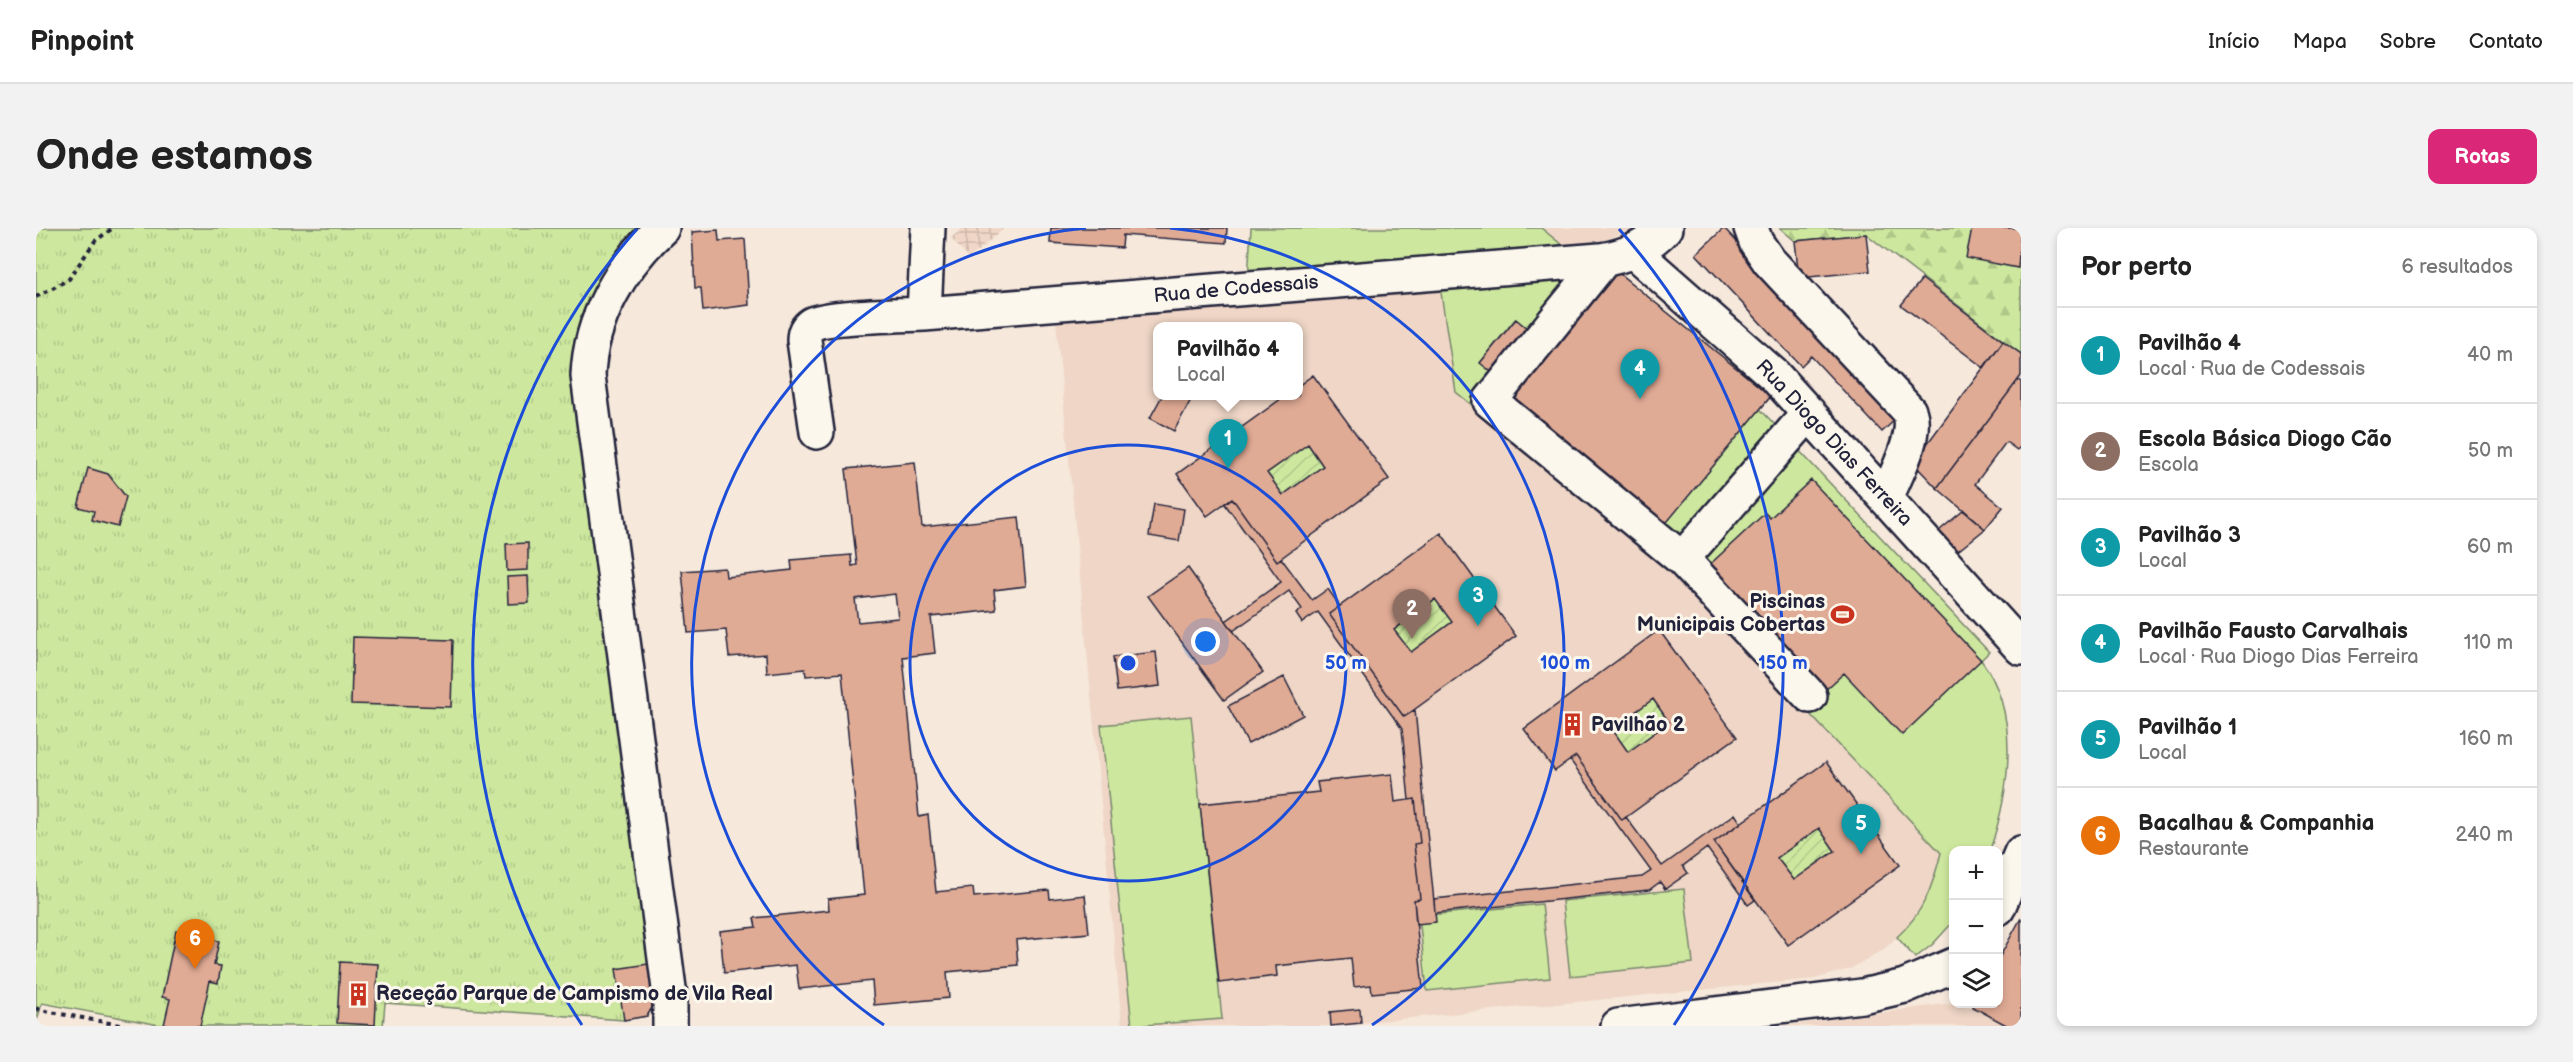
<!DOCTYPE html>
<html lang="pt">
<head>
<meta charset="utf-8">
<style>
  body { margin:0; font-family:"Balsamiq Sans",sans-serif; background:#f2f2f2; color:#222 }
  .controls { position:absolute; right:18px; bottom:18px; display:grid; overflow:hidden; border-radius:12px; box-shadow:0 3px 9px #0003 }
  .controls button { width:54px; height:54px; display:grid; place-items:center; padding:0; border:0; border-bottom:2px solid #e0e0e0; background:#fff; color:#222; font:30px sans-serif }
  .you { position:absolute; left:1170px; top:414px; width:21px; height:21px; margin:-15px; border:4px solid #fff; border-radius:50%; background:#1a73e8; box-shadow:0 0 0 9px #1a73e833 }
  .badge { display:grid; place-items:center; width:39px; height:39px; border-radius:50%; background:#db2777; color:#fff; font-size:20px; font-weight:700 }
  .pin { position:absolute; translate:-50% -50px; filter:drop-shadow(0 2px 3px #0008) }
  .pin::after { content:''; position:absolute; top:32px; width:21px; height:18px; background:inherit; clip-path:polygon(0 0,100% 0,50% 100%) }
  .popup { position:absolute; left:1117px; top:94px; width:150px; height:78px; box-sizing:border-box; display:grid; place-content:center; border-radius:12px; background:#fff; filter:drop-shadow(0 2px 4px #0005); font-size:20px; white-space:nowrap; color:#767676 }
  .popup b { font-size:22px; color:#222 }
  .popup::after { content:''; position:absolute; left:50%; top:100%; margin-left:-12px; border:12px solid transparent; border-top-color:#fff }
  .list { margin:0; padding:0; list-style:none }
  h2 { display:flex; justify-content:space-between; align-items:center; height:78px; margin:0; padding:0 24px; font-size:26px }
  h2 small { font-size:20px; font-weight:400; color:#767676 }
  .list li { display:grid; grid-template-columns:39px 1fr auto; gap:18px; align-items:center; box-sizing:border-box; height:96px; padding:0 24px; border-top:2px solid #e0e0e0 }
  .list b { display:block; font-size:22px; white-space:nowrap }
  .list p { margin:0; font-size:20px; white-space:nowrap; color:#767676 }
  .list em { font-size:20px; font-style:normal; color:#767676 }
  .icon { flex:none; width:33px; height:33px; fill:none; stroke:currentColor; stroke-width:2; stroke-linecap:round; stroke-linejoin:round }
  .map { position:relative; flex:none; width:1985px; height:798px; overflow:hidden; border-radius:12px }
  header { display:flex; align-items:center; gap:36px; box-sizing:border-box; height:84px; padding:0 30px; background:#fff; border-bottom:2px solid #e0e0e0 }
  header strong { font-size:28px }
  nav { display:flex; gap:33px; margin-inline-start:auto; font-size:21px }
  .intro { display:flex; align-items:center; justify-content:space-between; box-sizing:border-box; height:144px; padding:0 36px }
  h1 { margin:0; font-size:42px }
  .button { padding:15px 27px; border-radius:12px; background:#db2777; color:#fff; font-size:21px; font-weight:700 }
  main { display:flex; gap:36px; padding:0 36px }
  aside { flex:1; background:#fff; border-radius:12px; box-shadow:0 3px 9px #0003 }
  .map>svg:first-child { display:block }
</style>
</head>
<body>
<header>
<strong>Pinpoint</strong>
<nav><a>Início</a><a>Mapa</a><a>Sobre</a><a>Contato</a></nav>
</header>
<div class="intro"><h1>Onde estamos</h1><a class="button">Rotas</a></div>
<main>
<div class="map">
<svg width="1985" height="798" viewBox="0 0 1985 798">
  <defs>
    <pattern id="industrial-grid" width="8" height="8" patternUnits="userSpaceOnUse" patternTransform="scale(1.5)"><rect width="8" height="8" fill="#efd6c6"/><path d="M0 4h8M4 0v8" fill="none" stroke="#cdb7ab"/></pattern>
    <pattern id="forest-firs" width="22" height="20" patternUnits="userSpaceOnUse" patternTransform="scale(1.5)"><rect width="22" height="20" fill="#cde89e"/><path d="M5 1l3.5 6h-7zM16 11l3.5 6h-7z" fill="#b0c789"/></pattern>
    <pattern id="park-tufts" width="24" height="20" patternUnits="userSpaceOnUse" patternTransform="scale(1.5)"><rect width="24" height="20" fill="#cde89e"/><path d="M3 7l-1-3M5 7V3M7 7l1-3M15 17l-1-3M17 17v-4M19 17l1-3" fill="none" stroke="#b0c789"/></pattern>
    <pattern id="garden-furrows" width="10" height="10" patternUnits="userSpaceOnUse" patternTransform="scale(1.5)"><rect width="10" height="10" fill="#cde89e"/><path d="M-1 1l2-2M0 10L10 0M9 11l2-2" fill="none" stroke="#b0c789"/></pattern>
  </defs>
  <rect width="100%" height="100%" fill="#f6e8db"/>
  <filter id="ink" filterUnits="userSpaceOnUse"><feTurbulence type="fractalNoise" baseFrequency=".0167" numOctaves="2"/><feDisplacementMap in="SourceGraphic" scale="12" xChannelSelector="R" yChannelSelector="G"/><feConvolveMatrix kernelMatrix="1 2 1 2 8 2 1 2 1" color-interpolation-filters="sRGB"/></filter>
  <g filter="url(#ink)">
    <path fill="#efd6c6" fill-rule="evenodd" d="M 1505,0 L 1599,0 L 1569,12 L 1526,17 Z
      M 1404,57 L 1637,341 L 1905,625 L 1896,661 L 1876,695 L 1848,721 L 1814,741 L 1778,751 L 1291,798 L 1086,798 L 1020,93 ZM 1122,98 L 1262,98 L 1262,168 L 1122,168 Z
      M 1909,776 L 1937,779 L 1972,798 L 1749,798 Z"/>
    <path fill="url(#industrial-grid)" d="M 927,0 L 968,0 L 933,31 L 915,10 Z"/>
    <path fill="#cde89e" stroke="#78856c" stroke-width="1.5" fill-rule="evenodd" d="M 1215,0 L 1505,0 L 1526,17 L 1212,51 Z
      M 1580,43 L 1735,168 L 1724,181 L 1953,424 L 1945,432 C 1985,485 1974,562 1954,622 L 1918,622 L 1917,694 L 1897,716 L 1879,730 L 1861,709 C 1888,684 1896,660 1905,625 L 1637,341 L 1420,164 L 1404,58 ZM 1479,91 L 1494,102 L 1444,135 Z
      M 1155,488 L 1186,791 L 1096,798 L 1065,497 Z
      M 1648,661 L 1657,735 L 1534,748 L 1526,673 Z
      M 1506,676 L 1514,750 L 1391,763 L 1383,688 Z"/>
    <path fill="url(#forest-firs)" stroke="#78856c" stroke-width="1.5" d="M 1744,0 L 1985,0 L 1985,126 L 1830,6 L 1759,13 Z"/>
    <path fill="url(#park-tufts)" stroke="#78856c" stroke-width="1.5" d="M 0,0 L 602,0 L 588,12 L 541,118 L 612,736 L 619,775 L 611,788 L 588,792 L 349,775 L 347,798 L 129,798 L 6,775 L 0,796 Z"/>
    <path fill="url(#garden-furrows)" stroke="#78856c" stroke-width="1.5" d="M 1272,216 L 1287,238 L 1247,267 L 1231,245 Z
      M 1399,371 L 1416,394 L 1375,424 L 1358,402 Z
      M 1617,471 L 1633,494 L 1592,524 L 1576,501 Z
      M 1783,600 L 1799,623 L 1758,652 L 1741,630 Z"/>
    <path fill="#e0ab95" stroke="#22223b" stroke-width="1.5" fill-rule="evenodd" d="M 1015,0 L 1191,0 L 1190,15 L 1087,7 L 1086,20 L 1014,15 Z
      M 1688,0 L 1864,187 L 1846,204 L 1775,128 L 1765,138 L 1660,26 Z
      M 1936,0 L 1985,0 L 1982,40 L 1930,30 Z
      M 682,2 L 683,13 L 709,11 L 713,77 L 667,83 L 665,60 L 659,60 L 656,4 Z
      M 1830,6 L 1834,43 L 1763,50 L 1759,13 Z
      M 1580,43 L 1735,168 L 1627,299 L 1473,174 Z
      M 1886,51 L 1967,113 L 1948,140 L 1865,77 Z
      M 1480,91 L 1494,103 L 1459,147 L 1444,135 Z
      M 1967,113 L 1985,126 L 1985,148 L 1901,260 L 1877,235 Z
      M 1277,147 L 1353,251 L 1241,333 L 1196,270 L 1171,288 L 1141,246 L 1249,168 L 1262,168 L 1262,158 ZM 1272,216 L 1287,238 L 1247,267 L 1231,245 Z
      M 1982,152 L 1985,154 L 1985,218 L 1981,222 L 1970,214 L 1939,256 L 1967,279 L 1949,301 L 1901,260 Z
      M 1126,168 L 1157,168 L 1138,203 L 1114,190 Z
      M 879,234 L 886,299 L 983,289 L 990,358 L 958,362 L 960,382 L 895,389 L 899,425 L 867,429 L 883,589 L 892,587 L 900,664 L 937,660 L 938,669 L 1013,662 L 1014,671 L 1049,667 L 1053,705 L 980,712 L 982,737 L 911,744 L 913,770 L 838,777 L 836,753 L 763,761 L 760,737 L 688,745 L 684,703 L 720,699 L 718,690 L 793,682 L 792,671 L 828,667 L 806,445 L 770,448 L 769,441 L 731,445 L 730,426 L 693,429 L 690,402 L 652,405 L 646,343 L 689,340 L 690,349 L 756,342 L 755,332 L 815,327 L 816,338 L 821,337 L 810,241 ZM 859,366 L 862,390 L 822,394 L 819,371 Z
      M 52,240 L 72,246 L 90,269 L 82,299 L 56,292 L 58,283 L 42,279 Z
      M 1775,252 L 1945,432 L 1866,507 L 1808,445 L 1786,465 L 1669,341 L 1729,285 L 1734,290 Z
      M 1196,270 L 1241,333 L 1245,330 L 1276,372 L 1292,361 L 1304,378 L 1293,386 L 1368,489 L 1379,482 L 1400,694 L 1380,696 L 1378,672 L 1384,671 L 1378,616 L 1384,615 L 1379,571 L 1373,572 L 1366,501 L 1282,384 L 1266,395 L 1260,386 L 1266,381 L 1253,363 L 1197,403 L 1190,393 L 1245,354 L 1189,276 Z
      M 1118,276 L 1148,281 L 1143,313 L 1113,308 Z
      M 1928,282 L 1949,301 L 1918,326 L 1898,307 Z
      M 1405,305 L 1480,408 L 1368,489 L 1293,386 ZM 1399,371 L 1416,394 L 1375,424 L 1358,402 Z
      M 492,315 L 492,342 L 471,343 L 470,316 Z
      M 1152,340 L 1227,444 L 1188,472 L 1112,368 Z
      M 492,348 L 493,375 L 472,376 L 471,349 Z
      M 1623,402 L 1701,509 L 1586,592 L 1540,528 L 1519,543 L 1488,501 ZM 1617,471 L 1633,494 L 1592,524 L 1576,501 Z
      M 317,409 L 417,412 L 415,479 L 315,476 Z
      M 1120,424 L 1124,458 L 1081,463 L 1077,429 Z
      M 1248,449 L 1267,487 L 1212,516 L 1192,478 Z
      M 1540,528 L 1586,592 L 1590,589 L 1626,638 L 1699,586 L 1705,595 L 1678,614 L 1719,672 L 1712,677 L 1671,620 L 1647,638 L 1652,645 L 1629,661 L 1624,654 L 1613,662 L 1399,685 L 1398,671 L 1606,649 L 1615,643 L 1534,532 Z
      M 1790,534 L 1864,637 L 1752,717 L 1678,614 ZM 1783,600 L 1799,623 L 1758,652 L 1741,630 Z
      M 1356,546 L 1359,574 L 1379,571 L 1384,615 L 1378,616 L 1384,671 L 1378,672 L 1387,760 L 1336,765 L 1335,757 L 1318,759 L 1315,730 L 1240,738 L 1241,748 L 1183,755 L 1164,576 L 1283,564 L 1281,554 Z
      M 1985,690 L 1985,798 L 1972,798 L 1937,779 L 1938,776 L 1962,776 L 1962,732 Z
      M 140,703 L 183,713 L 178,737 L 185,738 L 182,755 L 174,753 L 164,798 L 128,797 L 134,771 L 126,769 Z
      M 304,734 L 342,736 L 339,797 L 301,795 Z
      M 612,736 L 619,775 L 611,788 L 588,792 L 580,741 Z
      M 1324,781 L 1325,795 L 1295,798 L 1294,784 Z"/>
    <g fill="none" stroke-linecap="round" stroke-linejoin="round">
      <defs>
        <path id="minor" d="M 626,0 C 585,38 554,91 552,148 L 634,768 L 634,798
          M 892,0 L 888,86 L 1564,32 C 1588,29 1613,18 1629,0
          M 1715,0 L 1720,14 L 1733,33 L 1873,183 C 1883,206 1859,248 1850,270
          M 1597,23 L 1738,147 L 1985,420
          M 1568,32 L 1454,173 L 1646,331 L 1774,468
          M 781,204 L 768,112 C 768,105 770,100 776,96 C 791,88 866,87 888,86
          M 1646,331 L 1773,185
          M 1962,680 L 1985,625
          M 1582,798 L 1826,768 L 1869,758 L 1918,737"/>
      </defs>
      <use href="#minor" stroke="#22223b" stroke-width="38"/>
      <path stroke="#22223b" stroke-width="4" stroke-dasharray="4.5 4.5" stroke-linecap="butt" d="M 0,69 L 33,51 L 59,13 L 77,0
        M 0,780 L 4,782 L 89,798"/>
      <use href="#minor" stroke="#fbf7ec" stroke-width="33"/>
    </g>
  </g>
  <g fill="none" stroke="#1d4ed8" stroke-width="3">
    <circle cx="1092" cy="435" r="218"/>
    <path d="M848 797A437 437 0 0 1 1050 0M1134 0A437 437 0 0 1 1336 797"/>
    <path d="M546 797A655 655 0 0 1 601 1M1583 1A655 655 0 0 1 1638 797"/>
  </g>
  <defs>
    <symbol id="stadium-bare" viewBox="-9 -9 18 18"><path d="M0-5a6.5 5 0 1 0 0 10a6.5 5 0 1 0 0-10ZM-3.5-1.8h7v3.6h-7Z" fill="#c8321e" stroke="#fbf7ec" stroke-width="2.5" paint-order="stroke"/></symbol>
    <symbol id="building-bare" viewBox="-9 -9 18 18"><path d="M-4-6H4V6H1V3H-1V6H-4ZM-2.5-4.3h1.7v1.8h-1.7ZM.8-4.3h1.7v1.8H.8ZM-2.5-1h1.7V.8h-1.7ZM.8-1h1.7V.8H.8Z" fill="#c8321e" stroke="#fbf7ec" stroke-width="2.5" paint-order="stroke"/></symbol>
  </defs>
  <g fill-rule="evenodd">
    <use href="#stadium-bare" x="1790" y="370" width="33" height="33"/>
    <use href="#building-bare" x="1520" y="480" width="33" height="33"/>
    <use href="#building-bare" x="306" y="750" width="33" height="33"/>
  </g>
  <g text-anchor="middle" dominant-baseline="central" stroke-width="6" stroke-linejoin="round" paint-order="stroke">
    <g font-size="20" fill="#22223b" stroke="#fbf7ec">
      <text transform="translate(1200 61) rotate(-5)">Rua de Codessais</text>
      <text transform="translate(1798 215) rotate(47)">Rua Diogo Dias Ferreira</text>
    </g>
    <g font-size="20" font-weight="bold" fill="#22223b" stroke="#fbf7ec" text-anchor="start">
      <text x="1789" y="374" text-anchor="end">Piscinas<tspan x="1789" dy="23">Municipais Cobertas</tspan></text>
      <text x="1555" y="497">Pavilhão 2</text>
      <text x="340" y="766">Receção Parque de Campismo de Vila Real</text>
    </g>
  </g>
  <circle cx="1092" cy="435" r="9" fill="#1d4ed8" stroke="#fbf7ec" stroke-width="3"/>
  <g font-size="18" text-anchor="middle" font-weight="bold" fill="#1d4ed8" stroke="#fbf7ec" stroke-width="6" stroke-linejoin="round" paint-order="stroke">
    <text x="1310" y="441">50 m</text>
    <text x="1529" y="441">100 m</text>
    <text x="1747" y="441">150 m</text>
  </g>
</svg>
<div class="controls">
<button>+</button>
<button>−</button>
<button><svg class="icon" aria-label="layers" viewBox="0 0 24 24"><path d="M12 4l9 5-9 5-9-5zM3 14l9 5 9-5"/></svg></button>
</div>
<div class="you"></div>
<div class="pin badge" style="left:1192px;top:241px;background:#0f9aa8">1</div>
<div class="popup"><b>Pavilhão 4</b>Local</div>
<div class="pin badge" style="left:1376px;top:411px;background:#8d6e63">2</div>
<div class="pin badge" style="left:1442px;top:398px;background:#0f9aa8">3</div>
<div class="pin badge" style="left:1604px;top:171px;background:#0f9aa8">4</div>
<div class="pin badge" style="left:1825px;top:626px;background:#0f9aa8">5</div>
<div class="pin badge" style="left:159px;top:741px;background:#e8710a">6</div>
</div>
<aside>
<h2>Por perto<small>6 resultados</small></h2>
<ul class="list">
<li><span class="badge" style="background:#0f9aa8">1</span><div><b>Pavilhão 4</b><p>Local · Rua de Codessais</p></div><em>40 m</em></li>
<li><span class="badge" style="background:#8d6e63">2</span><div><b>Escola Básica Diogo Cão</b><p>Escola</p></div><em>50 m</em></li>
<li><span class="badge" style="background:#0f9aa8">3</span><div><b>Pavilhão 3</b><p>Local</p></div><em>60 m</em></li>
<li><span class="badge" style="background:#0f9aa8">4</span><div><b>Pavilhão Fausto Carvalhais</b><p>Local · Rua Diogo Dias Ferreira</p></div><em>110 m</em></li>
<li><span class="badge" style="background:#0f9aa8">5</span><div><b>Pavilhão 1</b><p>Local</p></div><em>160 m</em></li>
<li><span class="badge" style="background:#e8710a">6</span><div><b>Bacalhau &amp; Companhia</b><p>Restaurante</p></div><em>240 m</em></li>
</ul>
</aside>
</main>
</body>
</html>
